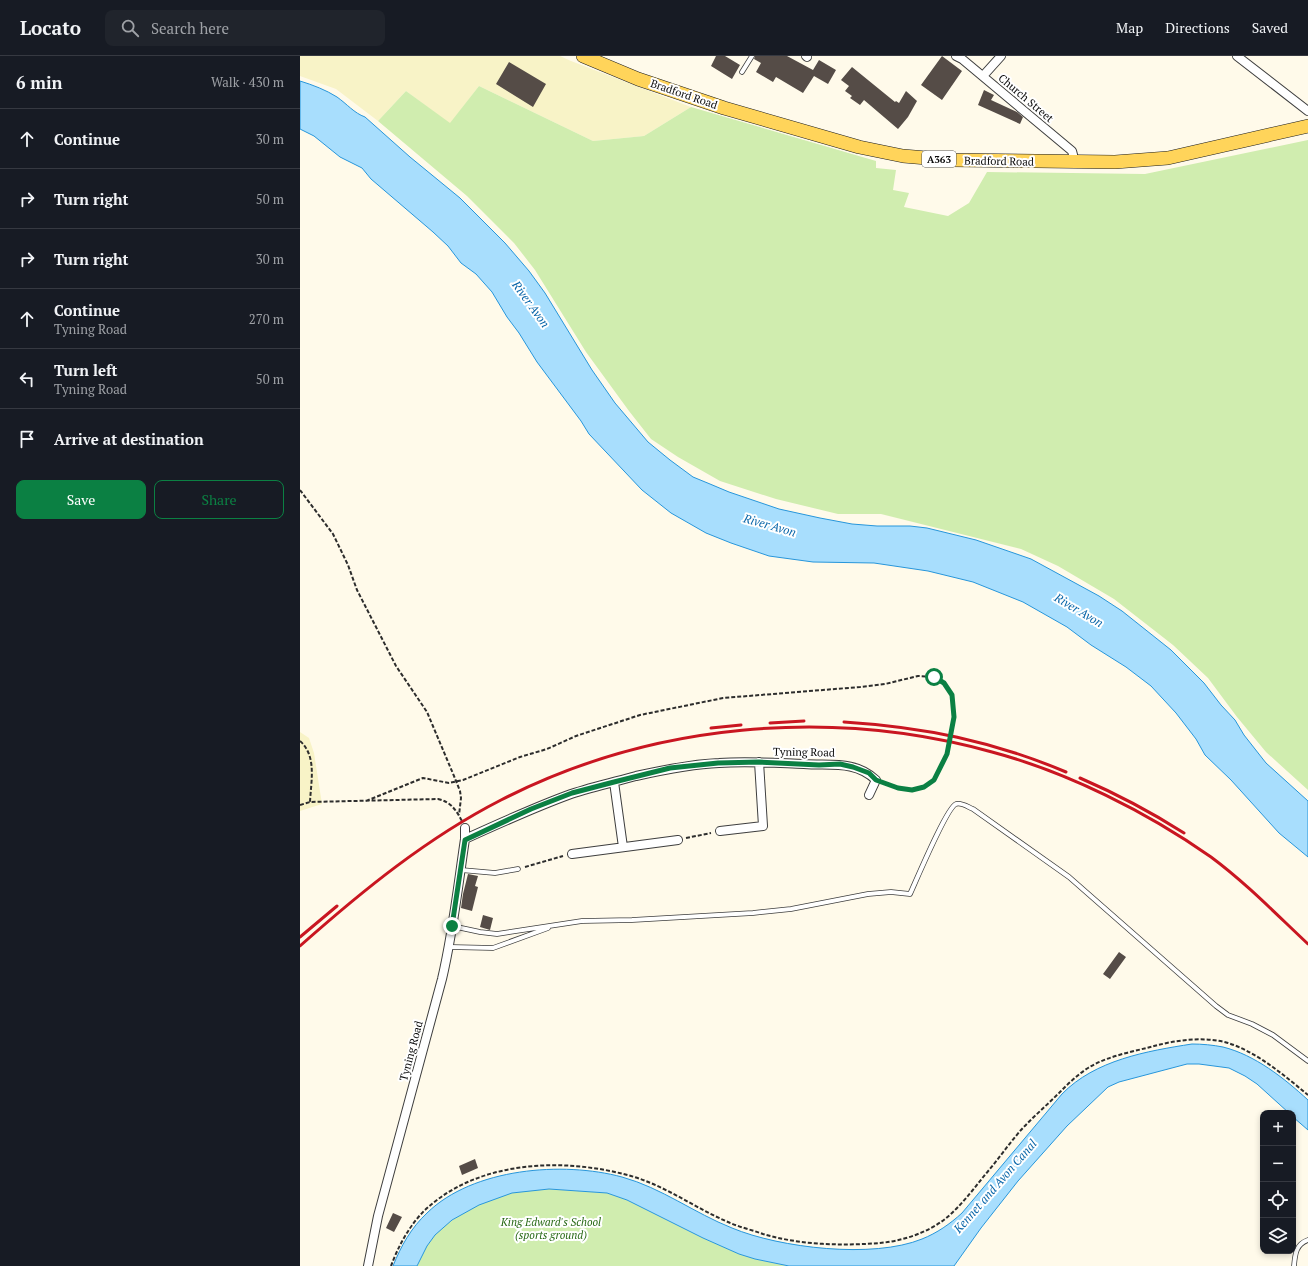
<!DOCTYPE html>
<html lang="en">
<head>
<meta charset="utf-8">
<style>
  body { margin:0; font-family:"PT Serif",serif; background:#20242c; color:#f1f3f6 }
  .controls { position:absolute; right:12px; bottom:12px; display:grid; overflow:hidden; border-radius:8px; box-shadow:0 2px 6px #0003 }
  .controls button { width:36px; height:36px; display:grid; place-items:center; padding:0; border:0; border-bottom:1px solid #363941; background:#171b24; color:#f1f3f6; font:20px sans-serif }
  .stop { position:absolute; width:12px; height:12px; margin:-9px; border:3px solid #0b8043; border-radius:50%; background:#fff }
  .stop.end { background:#0b8043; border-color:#fff; box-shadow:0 1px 4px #0008 }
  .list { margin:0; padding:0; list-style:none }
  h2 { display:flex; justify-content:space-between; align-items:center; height:52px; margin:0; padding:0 16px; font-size:17px }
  h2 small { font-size:13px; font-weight:400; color:#9ea1a6 }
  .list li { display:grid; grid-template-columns:26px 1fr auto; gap:12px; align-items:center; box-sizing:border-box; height:60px; padding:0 16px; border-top:1px solid #363941 }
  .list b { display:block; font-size:15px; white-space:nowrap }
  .list p { margin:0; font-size:13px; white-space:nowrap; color:#9ea1a6 }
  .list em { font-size:13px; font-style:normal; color:#9ea1a6 }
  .actions { display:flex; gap:8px; padding:12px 16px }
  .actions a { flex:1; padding:9px 0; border:1px solid #0b8043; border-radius:8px; text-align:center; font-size:14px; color:#0b8043 }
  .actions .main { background:#0b8043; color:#fff }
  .icon { flex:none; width:22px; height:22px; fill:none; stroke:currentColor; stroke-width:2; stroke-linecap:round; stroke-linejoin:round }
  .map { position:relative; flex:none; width:1008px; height:1210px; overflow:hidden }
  header { display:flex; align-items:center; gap:24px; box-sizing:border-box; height:56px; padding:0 20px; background:#171b24; border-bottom:1px solid #363941 }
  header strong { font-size:19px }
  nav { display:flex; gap:22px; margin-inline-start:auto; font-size:14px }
  .search { width:280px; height:36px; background:#20242c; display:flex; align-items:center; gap:10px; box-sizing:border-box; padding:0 14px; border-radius:8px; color:#9ea1a6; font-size:15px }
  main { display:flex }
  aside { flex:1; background:#171b24 }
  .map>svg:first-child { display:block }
</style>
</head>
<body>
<header>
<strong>Locato</strong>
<div class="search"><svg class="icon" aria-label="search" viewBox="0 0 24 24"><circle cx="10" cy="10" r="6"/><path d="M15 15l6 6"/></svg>Search here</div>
<nav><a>Map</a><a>Directions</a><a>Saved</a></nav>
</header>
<main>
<aside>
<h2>6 min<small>Walk · 430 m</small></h2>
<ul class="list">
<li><svg class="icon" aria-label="ahead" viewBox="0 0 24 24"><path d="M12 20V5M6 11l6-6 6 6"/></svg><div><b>Continue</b></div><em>30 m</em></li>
<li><svg class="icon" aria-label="right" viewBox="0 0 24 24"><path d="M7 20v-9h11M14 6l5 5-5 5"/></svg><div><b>Turn right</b></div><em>50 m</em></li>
<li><svg class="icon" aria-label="right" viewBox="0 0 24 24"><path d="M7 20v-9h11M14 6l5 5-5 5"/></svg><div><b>Turn right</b></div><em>30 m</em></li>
<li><svg class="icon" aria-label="ahead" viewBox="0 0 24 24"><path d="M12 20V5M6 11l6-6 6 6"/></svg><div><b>Continue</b><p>Tyning Road</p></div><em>270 m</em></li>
<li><svg class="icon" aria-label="left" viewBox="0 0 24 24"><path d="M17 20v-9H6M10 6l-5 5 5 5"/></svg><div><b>Turn left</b><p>Tyning Road</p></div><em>50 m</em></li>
<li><svg class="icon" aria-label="arrive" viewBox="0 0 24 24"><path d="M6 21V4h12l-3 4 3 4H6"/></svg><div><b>Arrive at destination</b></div></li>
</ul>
<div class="actions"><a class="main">Save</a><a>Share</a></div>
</aside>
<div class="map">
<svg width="1008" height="1210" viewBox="0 0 1008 1210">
  <rect width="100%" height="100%" fill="#fffaea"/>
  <path fill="#f8f3c7" d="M 0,0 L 260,0 L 271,5 L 391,51 L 344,80 L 293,85 L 179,30 L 150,68 L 106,35 L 78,65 L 36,33 L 0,20 Z
    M 0,676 L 9,682 L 14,697 L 22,748 L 0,755 Z"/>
  <path fill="#d0edaf" d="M 179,30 L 293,85 L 344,80 L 391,51 L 576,105 L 576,112 L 596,114 L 593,134 L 609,137 L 604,151 L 648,160 L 669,147 L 687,116 L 845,118 L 1008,84 L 1008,734 L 966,696 L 937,661 L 908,622 L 873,589 L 814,543 L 758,510 L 721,493 L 581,458 L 538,458 L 476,443 L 420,425 L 378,401 L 351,383 L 329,355 L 286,296 L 235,214 L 214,187 L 167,140 L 78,65 L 106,35 L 150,67 Z
    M 249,1133 L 307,1137 L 327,1144 L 403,1182 L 439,1198 L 455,1203 L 489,1210 L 117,1210 C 122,1199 127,1187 136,1178 C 154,1159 186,1144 211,1137 C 223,1134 237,1134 249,1133 Z"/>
  <path fill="#a8defd" stroke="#2796db" d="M 0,25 C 13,29 26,34 37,41 C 47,48 54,57 65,61 L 110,101 L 160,142 L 205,187 L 229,215 L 245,237 L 292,314 L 315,347 L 348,386 L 370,404 L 393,421 L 410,428 L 429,436 L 479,453 L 520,462 L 552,468 L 577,470 L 610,470 L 627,472 L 676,484 L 731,503 L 799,540 L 822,555 L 871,594 L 904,627 L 921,649 L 935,664 L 944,679 L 966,707 L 1008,745 L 1008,801 L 979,777 L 931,724 L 905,699 L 896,683 L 876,657 L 851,630 L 826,611 L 791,589 L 767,571 L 723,546 L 673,526 L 628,515 L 574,507 L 513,506 L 469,500 L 431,487 L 406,477 L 371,457 L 342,434 L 289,378 L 281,365 L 237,306 L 219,277 L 207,261 L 192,236 L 176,218 L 161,207 L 148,190 L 133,176 L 71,123 L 62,112 L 40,101 L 14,80 L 0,73 Z
    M 892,988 C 902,988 913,989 923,991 C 955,999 984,1022 1008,1044 L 1008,1074 L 993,1061 L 993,1057 L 989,1057 L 957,1028 L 945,1020 L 929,1012 L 899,1008 L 887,1008 L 819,1026 L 808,1031 L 767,1070 L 718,1125 L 681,1172 L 654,1210 L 489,1210 L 455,1203 L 439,1198 L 403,1182 L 327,1144 L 307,1137 L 249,1133 L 212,1137 L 179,1149 L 152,1164 L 135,1179 L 127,1190 L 117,1210 L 93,1210 C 101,1190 111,1172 127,1157 C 173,1112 263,1105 322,1121 C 362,1132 394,1157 432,1172 C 480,1192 573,1203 622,1183 C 637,1177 650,1168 662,1157 L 762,1038 C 795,1004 847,995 892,988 Z"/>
  <path fill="#554c47" d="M 416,0 L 425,0 L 440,9 L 432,23 L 411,10 Z
    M 455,0 L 487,0 L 513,14 L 519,4 L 536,14 L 528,28 L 514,20 L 503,37 L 476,21 L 473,26 L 456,16 L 461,7 L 454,3 Z
    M 642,0 L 662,15 L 642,44 L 621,29 Z
    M 209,6 L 246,28 L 233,51 L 196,28 Z
    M 552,11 L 595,46 L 596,45 L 599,47 L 606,35 L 617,45 L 608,61 L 598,73 L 564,44 L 560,49 L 550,42 L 552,40 L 545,35 L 549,30 L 541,24 Z
    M 684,34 L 694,39 L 691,44 L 717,56 L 723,61 L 720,68 L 678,49 Z
    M 168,818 L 178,820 L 175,830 L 178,831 L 172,855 L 161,852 L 163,838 Z
    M 183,859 L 193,862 L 190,874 L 180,871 Z
    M 819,896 L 826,901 L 810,923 L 803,918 Z
    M 175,1103 L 178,1112 L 162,1119 L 159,1110 Z
    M 93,1157 L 102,1161 L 94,1176 L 86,1172 Z"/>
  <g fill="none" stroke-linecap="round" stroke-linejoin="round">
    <defs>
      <path id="service" d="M 442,16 L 452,0
        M 161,814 L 195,817 L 218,813
        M 152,870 L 180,876 L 197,878 L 282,865 L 332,864 L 453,857 L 491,853 L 568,838 L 591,836 L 610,838 C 616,825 647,751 656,748 C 661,746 668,751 673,753 L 769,821 L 916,950 L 928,959 L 952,968 L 973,979 L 1008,1005
        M 150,891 L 193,892 L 248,872
        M 994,1210 C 995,1198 996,1188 1008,1184"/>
      <path id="minor" d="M 506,0 L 507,1
        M 656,0 L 662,3 L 772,95 L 775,106
        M 937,0 L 1008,55
        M 683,20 L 701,0
        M 314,726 L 323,791
        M 420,775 L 463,770 L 459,706
        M 165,783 C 200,767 235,751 271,738 C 292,731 314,726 336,720 C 363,714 391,708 419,707 C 448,705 476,707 504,708 C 530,710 555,704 576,724 L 569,739
        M 272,798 L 378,784
        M 68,1210 L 78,1160 L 142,923 C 153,877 158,830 165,783 L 165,772"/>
      <path id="primary" d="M 283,0 L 338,23 L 424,52 L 559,91 L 603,100 L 651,104 L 815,106 L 868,102 L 1008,70"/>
    </defs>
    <use href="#service" stroke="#3e3e3e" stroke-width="5.5"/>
    <use href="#minor" stroke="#3e3e3e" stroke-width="10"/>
    <use href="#primary" stroke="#1c1c1c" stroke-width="14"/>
    <path stroke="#2d2d2d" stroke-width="2" stroke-dasharray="4 2" stroke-linecap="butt" d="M 0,434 L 33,478 L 48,509 L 57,534 L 96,610 L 127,656 L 154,720 L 160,735 L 161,742 L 159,759
      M 0,685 C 17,700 11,725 10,746
      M 66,745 L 123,722 L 149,727 L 163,724 L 220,701 L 247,693 L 276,680 L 340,659 L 423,642 L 560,631 L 585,628 L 618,620 L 634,621 L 644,627 L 652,639 L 654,661 L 647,698 L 634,724 L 624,731 L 612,734 L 598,731 L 584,727
      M 0,749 L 10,746 L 138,743 C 151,746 156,754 162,765
      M 386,782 L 411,777
      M 225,811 L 263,800
      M 91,1210 C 98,1191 109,1170 124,1155 C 177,1104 264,1101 331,1120 C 366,1130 395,1152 428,1166 C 439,1171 452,1174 463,1178 C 500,1189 542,1190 580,1187 C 602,1185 627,1177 645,1163 C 660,1151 672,1135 684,1120 C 697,1105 708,1089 721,1074 C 733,1061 747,1049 760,1036 C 768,1028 777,1019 788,1012 C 807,1000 832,996 854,990 C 877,984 904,980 928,987 C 957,996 985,1020 1008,1039"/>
    <use href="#service" stroke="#fff" stroke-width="4"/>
    <use href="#minor" stroke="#fff" stroke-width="8"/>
    <use href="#primary" stroke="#ffd45a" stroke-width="13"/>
    <path stroke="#c91621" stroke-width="3" d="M 544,666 C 623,671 693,685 766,716
      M 470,667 L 504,665
      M 411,672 L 441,669
      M 780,722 C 817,738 851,756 884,777
      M 0,881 L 37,850
      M 0,890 C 62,835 127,782 201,744 C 351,667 530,651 692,696 C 767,716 847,756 911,801 C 946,827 976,858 1008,888"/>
  </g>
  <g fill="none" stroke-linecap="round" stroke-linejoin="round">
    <path stroke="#0b8043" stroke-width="5" d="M 152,870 L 165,784 L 231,753 L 272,737 L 314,726 L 370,712 L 418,707 L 459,706 L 519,709 L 540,708 L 553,711 L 569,717 L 576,724 L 598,732 L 612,734 L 624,731 L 634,724 L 647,698 L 654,661 L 652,639 L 644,627 L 634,621"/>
  </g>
  <g text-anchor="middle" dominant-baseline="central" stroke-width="4" stroke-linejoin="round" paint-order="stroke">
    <rect fill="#fff" stroke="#545454" stroke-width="1" x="622" y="95" width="34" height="16" rx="3"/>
    <g font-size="10" font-weight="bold" fill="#0b0b0b">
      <text x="639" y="103">A363</text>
    </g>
    <g font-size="11" fill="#0b0b0b" stroke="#fff">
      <text transform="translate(384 38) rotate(19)">Bradford Road</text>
      <text transform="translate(726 42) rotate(40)">Church Street</text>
      <text transform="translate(699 105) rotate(1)">Bradford Road</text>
      <text transform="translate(504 696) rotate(1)">Tyning Road</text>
      <text transform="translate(111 995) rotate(-75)">Tyning Road</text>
    </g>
    <g font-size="11" font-style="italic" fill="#286916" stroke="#fff">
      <text x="251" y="1166">King Edward's School<tspan x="251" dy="13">(sports ground)</tspan></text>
    </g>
    <g font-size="12" font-style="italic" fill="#0966a9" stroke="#fff">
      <text transform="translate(231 248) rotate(54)">River Avon</text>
      <text transform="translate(470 469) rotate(16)">River Avon</text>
      <text transform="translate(779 554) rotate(31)">River Avon</text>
      <text transform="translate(695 1130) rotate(-49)">Kennet and Avon Canal</text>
    </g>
  </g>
</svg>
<div class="controls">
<button>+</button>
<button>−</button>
<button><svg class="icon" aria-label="locate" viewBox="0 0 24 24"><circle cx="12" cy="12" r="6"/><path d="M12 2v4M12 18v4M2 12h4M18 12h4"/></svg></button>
<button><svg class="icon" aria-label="layers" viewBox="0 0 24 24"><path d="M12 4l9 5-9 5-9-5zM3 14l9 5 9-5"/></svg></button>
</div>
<div class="stop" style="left:634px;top:621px"></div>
<div class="stop end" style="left:152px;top:870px"></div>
</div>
</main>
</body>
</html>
